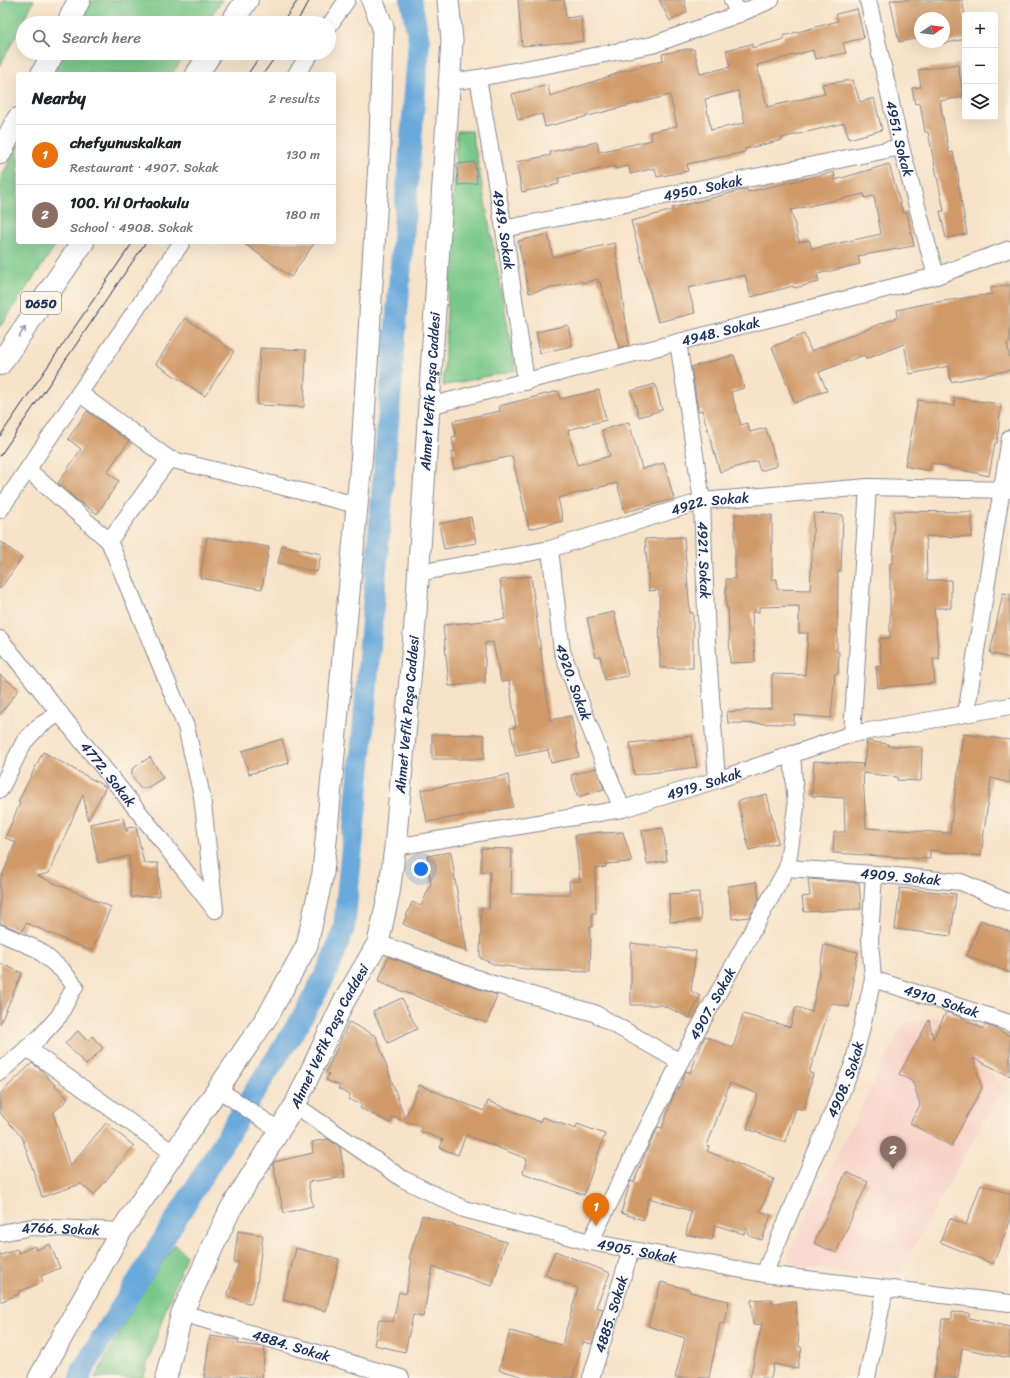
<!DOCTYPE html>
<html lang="en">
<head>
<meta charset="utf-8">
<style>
  body { margin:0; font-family:Sriracha,sans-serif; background:#f6f6f6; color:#202124 }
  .controls { position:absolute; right:12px; top:12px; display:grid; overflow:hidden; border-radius:4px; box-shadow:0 4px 16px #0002 }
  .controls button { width:36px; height:36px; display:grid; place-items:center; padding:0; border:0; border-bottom:1px solid #e0e0e0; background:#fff; color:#202124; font:20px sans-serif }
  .compass { position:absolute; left:914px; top:12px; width:36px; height:36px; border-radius:50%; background:#fff; box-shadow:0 4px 16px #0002; rotate:77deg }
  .you { position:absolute; left:421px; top:869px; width:14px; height:14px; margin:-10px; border:3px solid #fff; border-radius:50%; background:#1a73e8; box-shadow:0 0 0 6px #1a73e833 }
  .badge { display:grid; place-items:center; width:26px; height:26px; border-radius:50%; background:#1f6fb2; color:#fff; font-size:13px; font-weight:700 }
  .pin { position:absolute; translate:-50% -33px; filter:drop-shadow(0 1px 2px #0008) }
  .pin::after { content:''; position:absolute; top:21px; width:14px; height:12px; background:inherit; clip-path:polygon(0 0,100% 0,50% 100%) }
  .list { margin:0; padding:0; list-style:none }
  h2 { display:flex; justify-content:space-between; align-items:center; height:52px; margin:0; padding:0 16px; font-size:17px }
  h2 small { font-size:13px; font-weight:400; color:#757577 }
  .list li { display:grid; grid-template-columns:26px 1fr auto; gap:12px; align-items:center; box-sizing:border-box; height:60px; padding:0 16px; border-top:1px solid #e0e0e0 }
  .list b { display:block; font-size:15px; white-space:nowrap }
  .list p { margin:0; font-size:13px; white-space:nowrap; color:#757577 }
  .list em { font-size:13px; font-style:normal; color:#757577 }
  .icon { flex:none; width:22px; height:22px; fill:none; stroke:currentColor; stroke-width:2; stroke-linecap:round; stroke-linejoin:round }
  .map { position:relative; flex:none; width:1010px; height:1378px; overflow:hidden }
  .search { position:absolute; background:#fff; box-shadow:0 4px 16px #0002; left:16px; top:16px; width:320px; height:44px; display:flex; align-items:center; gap:10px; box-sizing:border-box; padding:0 14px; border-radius:22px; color:#757577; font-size:15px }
  .panel { position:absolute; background:#fff; box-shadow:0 4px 16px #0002; left:16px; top:72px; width:320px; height:172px; border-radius:4px }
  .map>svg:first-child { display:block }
</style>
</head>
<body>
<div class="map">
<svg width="1010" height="1378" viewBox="0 0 1010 1378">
  <rect width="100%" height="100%" fill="#fcf5e5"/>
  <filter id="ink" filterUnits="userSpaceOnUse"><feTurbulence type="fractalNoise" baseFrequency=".025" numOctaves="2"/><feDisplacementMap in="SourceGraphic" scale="8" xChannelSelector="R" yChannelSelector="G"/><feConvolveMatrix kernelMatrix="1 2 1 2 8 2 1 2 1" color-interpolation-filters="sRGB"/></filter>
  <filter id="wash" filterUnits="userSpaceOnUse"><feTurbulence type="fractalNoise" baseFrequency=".012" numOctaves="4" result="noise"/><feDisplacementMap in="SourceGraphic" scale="16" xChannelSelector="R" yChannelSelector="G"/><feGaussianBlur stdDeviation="0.9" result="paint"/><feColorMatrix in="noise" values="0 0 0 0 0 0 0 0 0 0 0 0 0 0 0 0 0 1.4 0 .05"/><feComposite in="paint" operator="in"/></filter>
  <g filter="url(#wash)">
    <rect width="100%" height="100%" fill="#f6e2c7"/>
    <path fill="#f7d1c6" d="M 939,1017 L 980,1038 L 979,1063 L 1003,1086 L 897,1277 L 801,1267 L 791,1262 L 788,1253 L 903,1024 Z"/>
    <path fill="#78c889" stroke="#4a7c74" d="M 4,0 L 34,0 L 0,66 L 0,5 Z
      M 92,0 L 222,0 L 206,23 L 79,23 Z
      M 64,53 L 186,53 L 172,74 L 54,74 Z
      M 457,131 L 472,131 L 516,370 L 443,386 Z
      M 18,144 L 18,242 L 58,242 L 0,327 L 0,180 Z
      M 175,1244 L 186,1256 L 166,1308 L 143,1378 L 95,1378 L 141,1294 Z"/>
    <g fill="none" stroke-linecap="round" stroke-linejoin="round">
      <path stroke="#69a9dc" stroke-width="22" d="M 80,1378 L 82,1371 L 260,1083 L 299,1023 L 329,968 L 344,928 L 362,744 L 419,41 L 411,0"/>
    </g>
    <g id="blocks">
      <path fill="#d09a69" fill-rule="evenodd" d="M 518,0 L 564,0 L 566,18 L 581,16 L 584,41 L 522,46 Z
        M 659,0 L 684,0 L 687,12 L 670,21 Z
        M 890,0 L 962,0 L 965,15 L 965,39 L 942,44 L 941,42 L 944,42 L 944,18 L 920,18 L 920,38 L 899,42 Z
        M 857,9 L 864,38 L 843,43 L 846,53 L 815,59 L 813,50 L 757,65 L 767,107 L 825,94 L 822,84 L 853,80 L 860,102 L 874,98 L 882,130 L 849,139 L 844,123 L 782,138 L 782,140 L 745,149 L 745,152 L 687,164 L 688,171 L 657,177 L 655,168 L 630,174 L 629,166 L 615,169 L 615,166 L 558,178 L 559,184 L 522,192 L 516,162 L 551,155 L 550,152 L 597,142 L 599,152 L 652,140 L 650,132 L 677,126 L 670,95 L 545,127 L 542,114 L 518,120 L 512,94 L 548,85 L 550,96 L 616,74 L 616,73 L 663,60 L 662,54 L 687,49 L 694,49 L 700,74 L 730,67 L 726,50 L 752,44 L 752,48 L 784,39 L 783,36 L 838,21 L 836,14 ZM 738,91 L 745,123 L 711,130 L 705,99 Z
        M 958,64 L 963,97 L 940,101 L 949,153 L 953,152 L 959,181 L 958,181 L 967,234 L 946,238 L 940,211 L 944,211 L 928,132 L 925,132 L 920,103 L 915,104 L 912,88 L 921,87 L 918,70 Z
        M 475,162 L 477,183 L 458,185 L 457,164 Z
        M 889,164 L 903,213 L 907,212 L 914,246 L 858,256 L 860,264 L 817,274 L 819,282 L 794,288 L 793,286 L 751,297 L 745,275 L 688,288 L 695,313 L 658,322 L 631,221 L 673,210 L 672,208 L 747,189 L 748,192 L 834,172 L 835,180 ZM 864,194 L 865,198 L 874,196 L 881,234 L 812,249 L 809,240 L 799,242 L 791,210 Z
        M 548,234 L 553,257 L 615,243 L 629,345 L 619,348 L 600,282 L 598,283 L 598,279 L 582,283 L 581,281 L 529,293 L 518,241 Z
        M 242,242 L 315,242 L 291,277 Z
        M 1010,285 L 1010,343 L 1007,343 L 1010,359 L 1010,370 L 951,382 L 949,366 L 910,374 L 904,344 L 866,359 L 864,355 L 819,372 L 827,391 L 819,393 L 795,403 L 772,347 L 804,334 L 811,351 L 898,317 L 897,310 L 924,304 L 992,294 L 991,288 Z
        M 185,318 L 234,351 L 205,396 L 156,364 Z
        M 568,325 L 572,346 L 540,353 L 536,332 Z
        M 260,348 L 306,350 L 304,407 L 257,405 Z
        M 734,355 L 744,388 L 731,392 L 741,425 L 747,423 L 750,432 L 766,428 L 777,466 L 760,471 L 757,461 L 720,472 L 702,410 L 698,411 L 698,410 L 691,367 Z
        M 655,384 L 662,410 L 639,417 L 631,391 Z
        M 599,390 L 606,420 L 568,430 L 577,465 L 610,456 L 602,430 L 629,422 L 642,469 L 664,463 L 674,499 L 625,512 L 617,483 L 558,498 L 563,521 L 529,529 L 512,456 L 454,469 L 451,453 L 455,452 L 452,437 L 456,436 L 453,421 L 500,411 L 499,406 L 558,391 L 560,399 Z
        M 954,398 L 1001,404 L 997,443 L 995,443 L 989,476 L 931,463 L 929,471 L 905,466 L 918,400 L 955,406 Z
        M 87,411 L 129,441 L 107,472 L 119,481 L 97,514 L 77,500 L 58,483 L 81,449 L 68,439 Z
        M 894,511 L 972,512 L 972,537 L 926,536 L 927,580 L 951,580 L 951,608 L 934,608 L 939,659 L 933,659 L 935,683 L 878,688 L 876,667 L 881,666 L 879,639 L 890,638 L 890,563 L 893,563 Z
        M 814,513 L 843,515 L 841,571 L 838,571 L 837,652 L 839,652 L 838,674 L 835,674 L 831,718 L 794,715 L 794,724 L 728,723 L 727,712 L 772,708 L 772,674 L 805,675 L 808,633 L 799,633 L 799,606 L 759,607 L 759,612 L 752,612 L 755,662 L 730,663 L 728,608 L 726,608 L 726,579 L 735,579 L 735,514 L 772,515 L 772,579 L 777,579 L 777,589 L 810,590 Z
        M 471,517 L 476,543 L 444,549 L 439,524 Z
        M 207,537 L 269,547 L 262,589 L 200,578 Z
        M 684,537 L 690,613 L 693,613 L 693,668 L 660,668 L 659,590 L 649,591 L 645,539 Z
        M 0,541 L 22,558 L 0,589 Z
        M 282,545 L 321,554 L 317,572 L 278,563 Z
        M 531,576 L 550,720 L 571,716 L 579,757 L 551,763 L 548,750 L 516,756 L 510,728 L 516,727 L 509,681 L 501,682 L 493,642 L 485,643 L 485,683 L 449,686 L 443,625 L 505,619 L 500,580 Z
        M 1003,593 L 1010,594 L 1010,658 L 990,653 Z
        M 614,612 L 628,676 L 605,680 L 600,656 L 596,657 L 587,618 Z
        M 0,675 L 19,689 L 0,715 Z
        M 432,734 L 484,735 L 484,759 L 432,759 Z
        M 963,734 L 1010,740 L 1010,783 L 991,778 L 981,856 L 930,850 L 930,859 L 833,853 L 834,832 L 845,832 L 844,798 L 812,796 L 814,761 L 863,764 L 863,768 L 867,741 L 888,744 L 888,746 L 922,747 L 921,781 L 897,780 L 897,777 L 863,773 L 866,828 L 950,833 Z
        M 692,736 L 697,767 L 634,775 L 630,743 Z
        M 282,739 L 289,763 L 249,774 L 242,751 Z
        M 43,752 L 106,787 L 88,820 L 83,794 L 49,873 L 38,876 L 111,907 L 92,951 L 26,923 L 22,932 L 0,923 L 0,881 L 16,842 L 5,838 L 20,803 L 18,802 Z
        M 150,757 L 163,778 L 147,788 L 140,788 L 132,775 L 132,769 Z
        M 596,768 L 604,789 L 578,797 L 571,775 Z
        M 508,775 L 513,807 L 427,822 L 421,790 Z
        M 767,794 L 778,843 L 749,850 L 738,801 Z
        M 123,817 L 126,831 L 128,831 L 127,828 L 136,827 L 144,863 L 158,863 L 159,896 L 131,897 L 129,856 L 98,863 L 90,824 Z
        M 663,828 L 667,861 L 647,864 L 642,830 Z
        M 602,832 L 602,833 L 623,832 L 632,862 L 605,864 L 606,867 L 595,869 L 596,913 L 592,913 L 592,927 L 590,927 L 590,938 L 591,938 L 590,972 L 534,970 L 496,965 L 480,958 L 481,907 L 489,909 L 490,872 L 481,872 L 481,848 L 512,849 L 511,894 L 570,894 L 569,881 L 580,881 L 575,835 Z
        M 451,852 L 459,905 L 467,952 L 403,924 L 412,902 L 421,906 L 431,884 L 427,856 Z
        M 808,879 L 859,883 L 861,909 L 804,912 L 802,897 L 810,896 Z
        M 757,882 L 759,900 L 749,917 L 732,919 L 728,886 Z
        M 900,888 L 956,894 L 951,936 L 895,929 Z
        M 699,892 L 701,920 L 670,922 L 669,894 Z
        M 981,920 L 1010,932 L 1010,973 L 967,956 Z
        M 631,943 L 696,951 L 691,991 L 700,996 L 690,1018 L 662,1005 L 631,1005 Z
        M 824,945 L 858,952 L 852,979 L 854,979 L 849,1007 L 831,1003 L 809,1073 L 813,1074 L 804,1110 L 796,1108 L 785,1142 L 747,1129 L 758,1094 L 730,1083 L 707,1146 L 709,1147 L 707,1151 L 774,1179 L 760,1211 L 771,1215 L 762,1240 L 749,1236 L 748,1229 L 745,1229 L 744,1234 L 715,1225 L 712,1240 L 686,1234 L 691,1211 L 649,1198 L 643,1220 L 621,1213 L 630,1183 L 631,1181 L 634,1182 L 646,1152 L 658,1127 L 662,1128 L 674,1094 L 678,1088 L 679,1088 L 686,1071 L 690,1073 L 705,1036 L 733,1048 L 743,1014 L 790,1027 L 796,1007 L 812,1012 Z
        M 388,957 L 497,995 L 487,1023 L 378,982 Z
        M 0,963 L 22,973 L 0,1024 Z
        M 402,998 L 417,1029 L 388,1043 L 373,1011 Z
        M 946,1012 L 961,1017 L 983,1029 L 985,1025 L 995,1028 L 1010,1036 L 1010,1076 L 973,1058 L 982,1088 L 951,1146 L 910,1123 L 920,1105 L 913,1082 L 899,1074 L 929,1020 L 933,1039 Z
        M 349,1022 L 376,1036 L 405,1119 L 419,1085 L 484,1111 L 488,1101 L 540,1122 L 542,1117 L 576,1129 L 577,1124 L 605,1134 L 584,1195 L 523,1173 L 527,1159 L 466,1135 L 458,1155 L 440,1148 L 443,1140 L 420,1131 L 422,1127 L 393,1117 L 390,1123 L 360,1108 L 362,1105 L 348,1099 L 350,1095 L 338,1089 L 340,1086 L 326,1080 L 329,1074 L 326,1072 Z
        M 78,1031 L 87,1041 L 92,1036 L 103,1048 L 86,1065 L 65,1043 Z
        M 32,1063 L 40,1069 L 68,1099 L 53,1113 L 70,1166 L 106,1123 L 134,1146 L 94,1195 L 81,1184 L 42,1197 L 22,1137 L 0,1113 L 0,1094 Z
        M 328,1139 L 340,1147 L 345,1177 L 308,1182 L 313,1206 L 284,1213 L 273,1164 L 274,1162 L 313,1153 L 312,1142 Z
        M 846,1172 L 868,1182 L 836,1253 L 814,1243 Z
        M 981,1184 L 1010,1194 L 1010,1222 L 993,1264 L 940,1242 L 950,1218 L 966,1225 Z
        M 422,1215 L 506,1242 L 492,1286 L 433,1267 L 423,1317 L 413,1315 L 405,1352 L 374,1345 L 379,1319 L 393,1322 L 399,1292 L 406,1294 L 412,1260 L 409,1259 Z
        M 238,1231 L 263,1235 L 257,1285 L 251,1304 L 227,1296 L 239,1262 L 234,1262 Z
        M 50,1244 L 60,1268 L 41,1276 L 43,1282 L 18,1292 L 19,1294 L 0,1302 L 0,1253 L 1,1255 L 17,1249 L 19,1253 L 34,1246 L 36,1250 Z
        M 296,1248 L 339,1259 L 326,1311 L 283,1300 Z
        M 555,1251 L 610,1273 L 596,1307 L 603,1309 L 592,1344 L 583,1342 L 573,1378 L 528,1378 L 499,1370 L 510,1331 L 562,1345 L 578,1288 L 545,1275 Z
        M 661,1282 L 690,1290 L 689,1292 L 729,1301 L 725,1324 L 720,1323 L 709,1378 L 675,1378 L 685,1338 L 648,1326 Z
        M 772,1299 L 772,1303 L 796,1301 L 799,1347 L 802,1348 L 797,1369 L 774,1364 L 771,1378 L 750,1378 L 762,1324 L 753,1325 L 751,1300 Z
        M 952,1312 L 969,1313 L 969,1318 L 1010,1327 L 1010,1358 L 962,1348 L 958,1378 L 934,1378 L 942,1319 L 952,1319 Z
        M 210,1336 L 239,1340 L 238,1344 L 265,1347 L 262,1378 L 234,1376 L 234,1378 L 204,1378 Z"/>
    </g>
  </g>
  <g filter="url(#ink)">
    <use href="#blocks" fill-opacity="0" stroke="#888892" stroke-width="1"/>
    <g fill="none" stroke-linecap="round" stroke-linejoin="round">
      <defs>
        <g id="minor">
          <path d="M 732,0 L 739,14"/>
          <path id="s1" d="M 868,0 L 901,147 L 936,276"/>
          <path d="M 329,26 L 347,0"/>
          <path d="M 296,74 L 311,53"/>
          <path id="s2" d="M 478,78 L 504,229 L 526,382"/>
          <path d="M 450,82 L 478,78 L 652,45 L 739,14 L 771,0"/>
          <path id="s3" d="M 504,229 L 901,147"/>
          <path id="s4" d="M 678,342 L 702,501 L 707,641 L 717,780"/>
          <path d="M 79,393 L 169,459 L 357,505"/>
          <path id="s5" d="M 429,406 L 936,276 L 1010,249"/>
          <path d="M 28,470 L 109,541 L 186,727 L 202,796 L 215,910"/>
          <path d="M 0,510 L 182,242"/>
          <path d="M 109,541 L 169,459"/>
          <path id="s6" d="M 550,549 L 562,651 L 589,725 L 622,809"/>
          <path id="s7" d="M 418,573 L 550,549 L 702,501 L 868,487 L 1010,490"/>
          <path id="s8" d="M 0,639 L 158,836 L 215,910"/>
          <path d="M 966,714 L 1010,438"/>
          <path d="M 852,734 L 868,487"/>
          <path d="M 0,790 L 24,742 L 39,726 L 60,713"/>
          <path id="s9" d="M 395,847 L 622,809 L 717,780 L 852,734 L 1010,706"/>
          <path id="s10" d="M 787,868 L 874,874 L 961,882 L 1010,903"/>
          <path d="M 0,933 L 37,949 L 62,970 L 75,986 L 59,1016 L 40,1037 L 0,1072"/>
          <path d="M 378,943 L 493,984 L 594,1013 L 680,1062"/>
          <path id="s11" d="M 873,979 L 1010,1023"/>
          <path d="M 27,1048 L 173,1153"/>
          <path d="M 218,1089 L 280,1131"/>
          <path id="s12" d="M 295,1105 L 403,1179 L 464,1209 L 590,1242 L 764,1274 L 1010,1303"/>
          <path id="s13" d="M 0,1233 L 32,1227 L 121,1231"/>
          <path id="s14" d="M 590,1242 L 680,1062 L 787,868 L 796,807 L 792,754"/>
          <path id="s15" d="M 764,1274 L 853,1065 L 873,979 L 870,939 L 874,874"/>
          <path id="s16" d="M 182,1313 L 401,1378"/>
          <path id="s17" d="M 591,1378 L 631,1250"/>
          <path d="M 867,1378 L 885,1289"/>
        </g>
        <g id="tertiary">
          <path d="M 39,1378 L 121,1231 L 269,1014 L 307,945 L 323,873 L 362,452 L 380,145 L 383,27 L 372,0"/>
          <path id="s18" d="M 166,1378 L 182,1313 L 230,1210 L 295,1105 L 343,1003 L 378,943 L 389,893 L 395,847 L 416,612 L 452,40 L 448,0"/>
        </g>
        <path id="trunk" d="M 68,23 L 79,0
          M 231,23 L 247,0
          M 42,74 L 53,53
          M 197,74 L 211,53
          M 0,153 L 18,119
          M 0,364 L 83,242"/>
      </defs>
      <use href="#minor" stroke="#888892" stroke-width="18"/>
      <use href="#tertiary" stroke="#888892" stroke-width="23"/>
      <use href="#trunk" stroke="#888892" stroke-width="24"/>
      <use href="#minor" stroke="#fff" stroke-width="16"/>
      <use href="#tertiary" stroke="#fff" stroke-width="21"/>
      <use href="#trunk" stroke="#fff" stroke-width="22"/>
      <path stroke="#1b2f5e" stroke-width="1" d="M 282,23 L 298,0
        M 296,23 L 310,0
        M 248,74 L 262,53
        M 263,74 L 278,53
        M 0,436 L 133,242
        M 0,456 L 146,242"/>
    </g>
    <defs><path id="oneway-shaft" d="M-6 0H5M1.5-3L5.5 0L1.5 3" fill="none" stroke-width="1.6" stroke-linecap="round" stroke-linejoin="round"/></defs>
    <use stroke="#8d97ae" href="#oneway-shaft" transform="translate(22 332) rotate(-56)"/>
  </g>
  <g text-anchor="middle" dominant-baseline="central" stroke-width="3.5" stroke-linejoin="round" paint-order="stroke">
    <rect fill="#fcf5e5" stroke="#5e6a86" stroke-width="1" x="21" y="292" width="40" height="22" rx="3"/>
    <g font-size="13" font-weight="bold" fill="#1b2f5e">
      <text x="41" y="303">D650</text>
    </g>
    <g font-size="14" fill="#1b2f5e" stroke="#fcf5e5">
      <text stroke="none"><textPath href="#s1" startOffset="142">4951. Sokak</textPath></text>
      <text stroke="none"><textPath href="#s3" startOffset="203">4950. Sokak</textPath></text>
      <text stroke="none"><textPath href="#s2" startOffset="154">4949. Sokak</textPath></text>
      <text stroke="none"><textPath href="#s5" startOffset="301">4948. Sokak</textPath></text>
      <text stroke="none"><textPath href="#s18" startOffset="1041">Ahmet Vefik Paşa Caddesi</textPath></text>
      <text stroke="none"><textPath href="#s7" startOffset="301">4922. Sokak</textPath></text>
      <text stroke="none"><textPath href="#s4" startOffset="220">4921. Sokak</textPath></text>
      <text stroke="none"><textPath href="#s6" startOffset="136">4920. Sokak</textPath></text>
      <text stroke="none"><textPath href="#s18" startOffset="717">Ahmet Vefik Paşa Caddesi</textPath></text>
      <text stroke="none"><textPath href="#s8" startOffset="173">4772. Sokak</textPath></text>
      <text stroke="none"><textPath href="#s9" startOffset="316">4919. Sokak</textPath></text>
      <text stroke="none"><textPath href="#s10" startOffset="114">4909. Sokak</textPath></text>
      <text stroke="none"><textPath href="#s11" startOffset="72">4910. Sokak</textPath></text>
      <text stroke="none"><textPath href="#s14" startOffset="268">4907. Sokak</textPath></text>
      <text stroke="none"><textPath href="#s18" startOffset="381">Ahmet Vefik Paşa Caddesi</textPath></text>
      <text stroke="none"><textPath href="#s15" startOffset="211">4908. Sokak</textPath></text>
      <text stroke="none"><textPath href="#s13" startOffset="61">4766. Sokak</textPath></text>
      <text stroke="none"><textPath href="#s12" startOffset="377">4905. Sokak</textPath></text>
      <text stroke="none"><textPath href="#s17" startOffset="67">4885. Sokak</textPath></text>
      <text stroke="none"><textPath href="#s16" startOffset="114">4884. Sokak</textPath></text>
    </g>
  </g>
</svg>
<div class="controls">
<button>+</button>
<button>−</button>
<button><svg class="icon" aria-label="layers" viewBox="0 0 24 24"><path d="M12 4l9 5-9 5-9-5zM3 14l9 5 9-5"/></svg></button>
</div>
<svg class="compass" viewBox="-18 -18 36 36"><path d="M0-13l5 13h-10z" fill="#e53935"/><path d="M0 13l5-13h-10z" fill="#757577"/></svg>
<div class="you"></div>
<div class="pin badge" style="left:596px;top:1226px;background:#e8710a">1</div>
<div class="pin badge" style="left:893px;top:1169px;background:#8d6e63">2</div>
<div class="search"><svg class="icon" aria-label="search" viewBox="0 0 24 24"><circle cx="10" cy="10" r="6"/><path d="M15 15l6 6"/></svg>Search here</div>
<section class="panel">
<h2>Nearby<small>2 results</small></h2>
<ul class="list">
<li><span class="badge" style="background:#e8710a">1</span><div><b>chefyunuskalkan</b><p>Restaurant · 4907. Sokak</p></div><em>130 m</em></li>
<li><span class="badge" style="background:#8d6e63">2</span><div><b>100. Yıl Ortaokulu</b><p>School · 4908. Sokak</p></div><em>180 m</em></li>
</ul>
</section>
</div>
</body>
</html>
